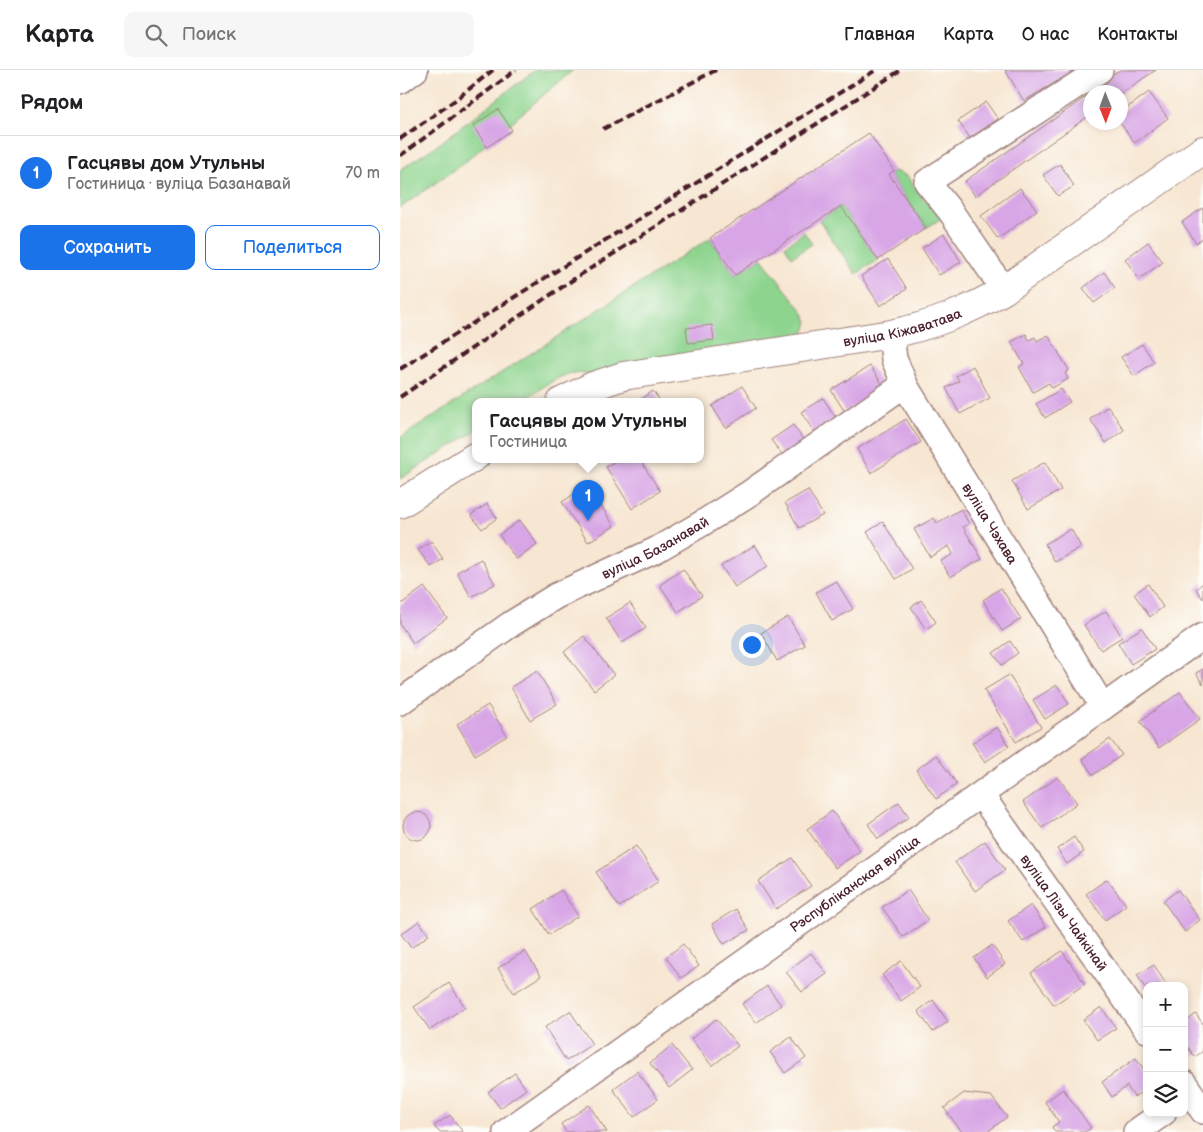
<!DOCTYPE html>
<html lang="ru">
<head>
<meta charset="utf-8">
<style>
  body { margin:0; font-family:"Balsamiq Sans",sans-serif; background:#f6f6f6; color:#202124 }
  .controls { position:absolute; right:15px; bottom:15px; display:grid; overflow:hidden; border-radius:10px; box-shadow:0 2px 8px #0003 }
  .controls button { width:45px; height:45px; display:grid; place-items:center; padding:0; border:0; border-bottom:1px solid #e0e0e0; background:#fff; color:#202124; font:25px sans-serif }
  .compass { position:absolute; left:683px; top:15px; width:45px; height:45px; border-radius:50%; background:#fff; box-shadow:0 2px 8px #0003; rotate:179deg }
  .you { position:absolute; left:351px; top:574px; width:18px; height:18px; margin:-12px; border:4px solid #fff; border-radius:50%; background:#1a73e8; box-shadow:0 0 0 8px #1a73e833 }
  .badge { display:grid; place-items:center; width:32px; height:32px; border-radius:50%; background:#1a73e8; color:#fff; font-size:16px; font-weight:700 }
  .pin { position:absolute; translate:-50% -41px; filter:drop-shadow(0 1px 2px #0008) }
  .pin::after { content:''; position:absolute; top:26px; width:18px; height:15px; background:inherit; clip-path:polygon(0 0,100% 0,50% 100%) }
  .popup { position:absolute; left:72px; top:328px; width:232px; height:65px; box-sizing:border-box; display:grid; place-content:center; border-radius:10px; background:#fff; filter:drop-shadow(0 1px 4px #0005); font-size:16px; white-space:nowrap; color:#757577 }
  .popup b { font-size:19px; color:#202124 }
  .popup::after { content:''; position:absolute; left:50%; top:100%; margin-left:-10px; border:10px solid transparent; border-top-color:#fff }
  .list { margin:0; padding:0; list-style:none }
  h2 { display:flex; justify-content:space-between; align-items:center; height:65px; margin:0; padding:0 20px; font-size:21px }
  h2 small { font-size:16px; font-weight:400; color:#757577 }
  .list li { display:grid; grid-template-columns:32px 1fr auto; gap:15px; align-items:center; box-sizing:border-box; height:75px; padding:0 20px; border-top:1px solid #e0e0e0 }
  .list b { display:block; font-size:19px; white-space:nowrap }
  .list p { margin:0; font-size:16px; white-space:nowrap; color:#757577 }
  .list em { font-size:16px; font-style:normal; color:#757577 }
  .actions { display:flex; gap:10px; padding:15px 20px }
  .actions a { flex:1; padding:11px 0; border:1px solid #1a73e8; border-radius:10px; text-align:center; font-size:18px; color:#1a73e8 }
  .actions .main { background:#1a73e8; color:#fff }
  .icon { flex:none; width:28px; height:28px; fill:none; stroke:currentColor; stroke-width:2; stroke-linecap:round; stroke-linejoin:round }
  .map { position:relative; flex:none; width:803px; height:1062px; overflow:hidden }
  header { display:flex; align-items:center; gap:30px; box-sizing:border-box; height:70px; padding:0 25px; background:#fff; border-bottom:1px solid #e0e0e0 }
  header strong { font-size:24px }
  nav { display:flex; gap:28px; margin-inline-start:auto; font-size:18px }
  .search { width:350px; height:45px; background:#f6f6f6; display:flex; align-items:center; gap:12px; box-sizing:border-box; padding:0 18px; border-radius:10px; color:#757577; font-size:19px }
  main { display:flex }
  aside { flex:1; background:#fff }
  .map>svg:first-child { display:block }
</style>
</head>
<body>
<header>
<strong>Карта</strong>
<div class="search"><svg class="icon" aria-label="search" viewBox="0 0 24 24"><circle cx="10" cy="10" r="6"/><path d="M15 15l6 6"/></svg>Поиск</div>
<nav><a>Главная</a><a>Карта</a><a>О нас</a><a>Контакты</a></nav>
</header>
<main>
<aside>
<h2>Рядом<small></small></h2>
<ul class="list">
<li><span class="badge">1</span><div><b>Гасцявы дом Утульны</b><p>Гостиница · вуліца Базанавай</p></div><em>70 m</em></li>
</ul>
<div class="actions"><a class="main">Сохранить</a><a>Поделиться</a></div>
</aside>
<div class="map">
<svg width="803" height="1062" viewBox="0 0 803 1062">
  <rect width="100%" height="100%" fill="#fdfcf7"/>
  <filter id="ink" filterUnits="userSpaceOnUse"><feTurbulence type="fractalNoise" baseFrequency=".02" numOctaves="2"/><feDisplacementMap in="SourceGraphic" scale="10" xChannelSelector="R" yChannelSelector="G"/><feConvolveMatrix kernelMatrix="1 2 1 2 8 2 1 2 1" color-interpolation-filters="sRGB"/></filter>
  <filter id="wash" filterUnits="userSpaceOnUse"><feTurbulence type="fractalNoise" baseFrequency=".0096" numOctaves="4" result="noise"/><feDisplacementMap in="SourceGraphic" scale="20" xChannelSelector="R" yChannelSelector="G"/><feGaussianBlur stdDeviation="1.12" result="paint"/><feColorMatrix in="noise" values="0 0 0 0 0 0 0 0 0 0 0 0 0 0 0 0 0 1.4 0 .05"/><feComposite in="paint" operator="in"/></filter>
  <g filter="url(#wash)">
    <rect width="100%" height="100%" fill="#f7e6d1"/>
    <path fill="#8dd48e" stroke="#6c7a5c" d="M 135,0 L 173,0 L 65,92 L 0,138 L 0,100 L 39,74 Z
      M 494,101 L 507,106 L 524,130 L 532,134 L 542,148 L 526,158 L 489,104 Z
      M 441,136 L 478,190 L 456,204 L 419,150 Z
      M 404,162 L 412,174 L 392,187 L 385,176 Z
      M 310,168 L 335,205 L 361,188 L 401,239 L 408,251 L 405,262 L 401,266 L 192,304 L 170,303 L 156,309 L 120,332 L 76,332 L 75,361 L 0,409 L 0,368 Z"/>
    <g id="blocks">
      <path fill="#d8a6e6" d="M 605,0 L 676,0 L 624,31 Z
        M 720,0 L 756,0 L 720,24 L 720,22 L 692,22 L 709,11 L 707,8 Z
        M 749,22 L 768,48 L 735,73 L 720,53 L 720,43 Z
        M 690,24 L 690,45 L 575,126 L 565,111 Z
        M 586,32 L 598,49 L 570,68 L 558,51 Z
        M 98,39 L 112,60 L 87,77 L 73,56 Z
        M 469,63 L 494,101 L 489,104 L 526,158 L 478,190 L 441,136 L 335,205 L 310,168 Z
        M 660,94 L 674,116 L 658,126 L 643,105 Z
        M 620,118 L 637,140 L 598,169 L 581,146 Z
        M 803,138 L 803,169 L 796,173 L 782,152 Z
        M 544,164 L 561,192 L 539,205 L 522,178 Z
        M 748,172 L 763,192 L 739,209 L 725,189 Z
        M 488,189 L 507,219 L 480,236 L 461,206 Z
        M 704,202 L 715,218 L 694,233 L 683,218 Z
        M 312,255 L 314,270 L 288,273 L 286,258 Z
        M 626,264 L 629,270 L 635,267 L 637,271 L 648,265 L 669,300 L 665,303 L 668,309 L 652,318 L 649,313 L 633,322 L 619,297 L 624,294 L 611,272 Z
        M 742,274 L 754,292 L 734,306 L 721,287 Z
        M 470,296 L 484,317 L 445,342 L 431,320 Z
        M 573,296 L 590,328 L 560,344 L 546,318 L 559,311 L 556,306 Z
        M 342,316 L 356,338 L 326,358 L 312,336 Z
        M 661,319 L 670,332 L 645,348 L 636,334 Z
        M 253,321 L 261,332 L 237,332 Z
        M 423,328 L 436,348 L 414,362 L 401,342 Z
        M 708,336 L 724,360 L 706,373 L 690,349 Z
        M 506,349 L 521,372 L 471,403 L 457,379 Z
        M 393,355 L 405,372 L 384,387 L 371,370 Z
        M 217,390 L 240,390 L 260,421 L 232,439 L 206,397 Z
        M 645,392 L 661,420 L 628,439 L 612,411 Z
        M 188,415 L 214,456 L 188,472 L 162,432 Z
        M 408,420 L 423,445 L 399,458 L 385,433 Z
        M 87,434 L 97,448 L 82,459 L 71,445 Z
        M 561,439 L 569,454 L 563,457 L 582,489 L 550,507 L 541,491 L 553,484 L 549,476 L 530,487 L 514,459 L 534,448 L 537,453 Z
        M 120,450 L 137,474 L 116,489 L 99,465 Z
        M 483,452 L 512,499 L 496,509 L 467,462 Z
        M 671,459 L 681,477 L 655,492 L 645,474 Z
        M 31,471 L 43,489 L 31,497 L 18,480 Z
        M 355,475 L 368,496 L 335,517 L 321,496 Z
        M 81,489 L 95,514 L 71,527 L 57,502 Z
        M 283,499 L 302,526 L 278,542 L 260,515 Z
        M 436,511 L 453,539 L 432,551 L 416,522 Z
        M 803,513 L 803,529 L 796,519 Z
        M 748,514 L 763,537 L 750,547 L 734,524 Z
        M 24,517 L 47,548 L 13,573 L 0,554 L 0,535 Z
        M 601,518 L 621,549 L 602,561 L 583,530 Z
        M 521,530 L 536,552 L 526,559 L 511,537 Z
        M 230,533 L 246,558 L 222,573 L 206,548 Z
        M 706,541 L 722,567 L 701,580 L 684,555 Z
        M 388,547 L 405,575 L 377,591 L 361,563 Z
        M 742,558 L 755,579 L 731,594 L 718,573 Z
        M 184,566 L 214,605 L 194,620 L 164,582 Z
        M 610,571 L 618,583 L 602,595 L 593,583 Z
        M 803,599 L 803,614 L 796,603 Z
        M 137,601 L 157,634 L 130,650 L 111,617 Z
        M 609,605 L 641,657 L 616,672 L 584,620 Z
        M 657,615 L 669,634 L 645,649 L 633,630 Z
        M 780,622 L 800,649 L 759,678 L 740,651 Z
        M 88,635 L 107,666 L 75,685 L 57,654 Z
        M 597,657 L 609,676 L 585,692 L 572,673 Z
        M 710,669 L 722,685 L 693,705 L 682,689 Z
        M 536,685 L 557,714 L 536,729 L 516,700 Z
        M 658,707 L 677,733 L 642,758 L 623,732 Z
        M 499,732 L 509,747 L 478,769 L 468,754 Z
        M 432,741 L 460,781 L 435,798 L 407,759 Z
        M3 756a14 14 0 1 1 28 0a14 14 0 1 1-28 0Z
        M 674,767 L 684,782 L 667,794 L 657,779 Z
        M 585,771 L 605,800 L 575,821 L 555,792 Z
        M 236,776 L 259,811 L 219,837 L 196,802 Z
        M 392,788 L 411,816 L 376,839 L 358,811 Z
        M 707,809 L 726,835 L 705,850 L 686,824 Z
        M 161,820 L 178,846 L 149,865 L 133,839 Z
        M 508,820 L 528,850 L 503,867 L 482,837 Z
        M 778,820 L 800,850 L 785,862 L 763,831 Z
        M 631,835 L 646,857 L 623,872 L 608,851 Z
        M 336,839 L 349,860 L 324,874 L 312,854 Z
        M 19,851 L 29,865 L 11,878 L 1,864 Z
        M 283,874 L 299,896 L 281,908 L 266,887 Z
        M 592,875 L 605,894 L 587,907 L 574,888 Z
        M 125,881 L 141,906 L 114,923 L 98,898 Z
        M 662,881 L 685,914 L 654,935 L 631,903 Z
        M 411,883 L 427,904 L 402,922 L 386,902 Z
        M 501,891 L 520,917 L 501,931 L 482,905 Z
        M 754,895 L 767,916 L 747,916 L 747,921 L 737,905 Z
        M 49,913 L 65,937 L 30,960 L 14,937 Z
        M 367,916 L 381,935 L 356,953 L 342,934 Z
        M 533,930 L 548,952 L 533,962 L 518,941 Z
        M 701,937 L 716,958 L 697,970 L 683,950 Z
        M 170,941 L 192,974 L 166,991 L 145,957 Z
        M 796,944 L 803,954 L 803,981 L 795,987 L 784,972 L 784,953 Z
        M 316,949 L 338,976 L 312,996 L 291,969 Z
        M 391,967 L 406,988 L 385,1003 L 370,982 Z
        M 272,975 L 292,1000 L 269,1018 L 250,993 Z
        M 736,988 L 747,1004 L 747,1018 L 734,1027 L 727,1016 L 712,1027 L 702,1012 Z
        M 237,1001 L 258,1029 L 234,1047 L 213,1019 Z
        M 115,1003 L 126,1019 L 100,1038 L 88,1022 Z
        M 663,1019 L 691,1058 L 685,1062 L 655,1062 L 652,1057 L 659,1052 L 645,1032 Z
        M 564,1023 L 591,1026 L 607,1047 L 587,1062 L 562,1062 L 544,1038 Z
        M 189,1035 L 207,1062 L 166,1062 L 161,1054 Z
        M 50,1045 L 63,1062 L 39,1062 L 34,1056 Z"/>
    </g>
  </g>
  <g filter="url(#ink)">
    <use href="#blocks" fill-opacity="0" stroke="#a0827e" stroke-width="1"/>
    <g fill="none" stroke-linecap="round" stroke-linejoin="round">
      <defs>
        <g id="minor">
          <path d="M 0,11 L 15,0"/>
          <path d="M 604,220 L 551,142 L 527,112 L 700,0"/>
          <path id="s1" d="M 491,264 L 494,289 L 506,317 L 703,637"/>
          <path id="s2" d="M 0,632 L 111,554 L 156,526 L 256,480 L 301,454 L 350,423 L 498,319 L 506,317"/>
          <path id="s3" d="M 581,725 L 747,960"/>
          <path d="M 784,1013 L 803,1041"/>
          <path id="s4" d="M 106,1062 L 803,566"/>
          <path d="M 736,1062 L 763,1043"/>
        </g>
        <g id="major">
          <path id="s5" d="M 161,332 L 193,316 L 223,306 L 491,264 C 533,255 567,242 604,220 L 803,80"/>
          <path d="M 0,434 L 76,386"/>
        </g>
      </defs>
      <use href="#minor" stroke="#a0827e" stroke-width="28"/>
      <use href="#major" stroke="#a0827e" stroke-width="30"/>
      <use href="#minor" stroke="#fff" stroke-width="25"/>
      <use href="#major" stroke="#fff" stroke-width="28"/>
      <path stroke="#4a1f2b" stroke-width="4" stroke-dasharray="8 4" stroke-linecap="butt" d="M 203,59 L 316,0
        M 0,69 L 54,31 L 93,0
        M 0,86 L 116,0
        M 0,299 L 476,0
        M 0,327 L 174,209 L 501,0"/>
    </g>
  </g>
  <g text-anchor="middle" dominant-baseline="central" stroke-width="4" stroke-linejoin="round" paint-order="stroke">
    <g font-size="14" fill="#4a1f2b" stroke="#fdfcf7">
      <text stroke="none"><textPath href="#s5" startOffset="351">вуліца Кіжаватава</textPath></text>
      <text stroke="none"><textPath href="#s1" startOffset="216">вуліца Чэхава</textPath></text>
      <text stroke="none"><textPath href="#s2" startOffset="299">вуліца Базанавай</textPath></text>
      <text stroke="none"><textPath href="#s4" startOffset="428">Рэспубліканская вуліца</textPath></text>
      <text stroke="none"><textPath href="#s3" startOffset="144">вуліца Лізы Чайкінай</textPath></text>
    </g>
  </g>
</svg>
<div class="controls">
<button>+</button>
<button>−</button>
<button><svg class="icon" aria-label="layers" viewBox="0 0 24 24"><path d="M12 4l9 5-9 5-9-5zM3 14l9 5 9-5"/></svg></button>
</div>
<svg class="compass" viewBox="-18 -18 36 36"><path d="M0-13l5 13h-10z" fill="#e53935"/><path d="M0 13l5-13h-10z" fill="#757577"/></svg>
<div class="you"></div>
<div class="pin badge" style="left:188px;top:451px">1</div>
<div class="popup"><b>Гасцявы дом Утульны</b>Гостиница</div>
</div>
</main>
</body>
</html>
